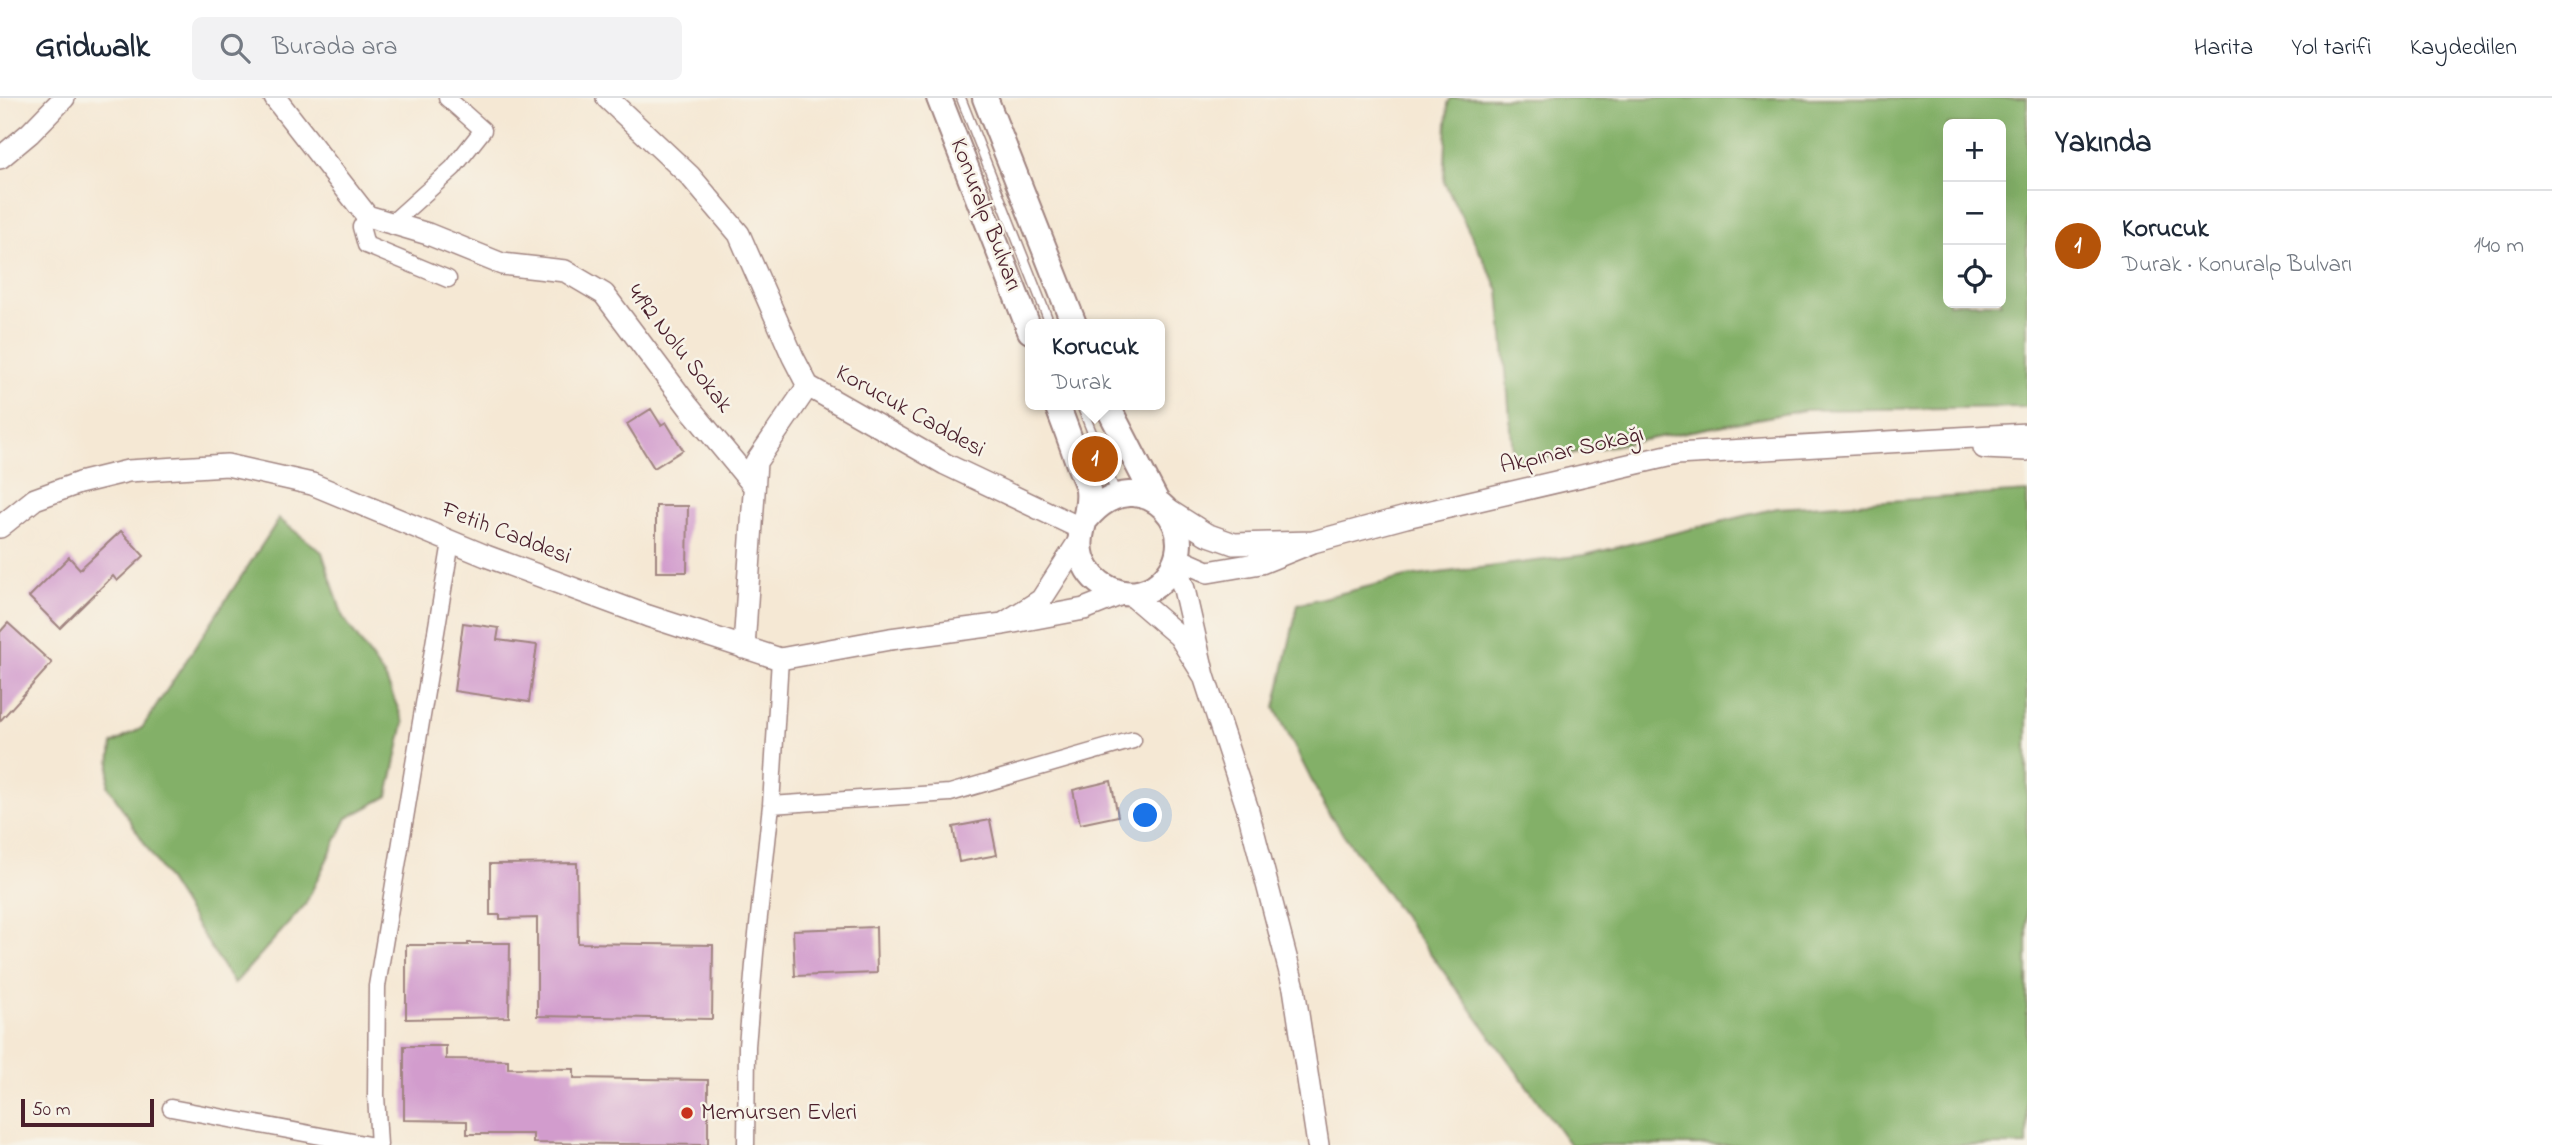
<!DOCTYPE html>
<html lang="tr">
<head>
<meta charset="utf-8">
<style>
  body { margin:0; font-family:"Indie Flower",sans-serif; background:#f2f2f3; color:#1f2937 }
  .controls { position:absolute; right:21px; top:21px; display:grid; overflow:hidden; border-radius:10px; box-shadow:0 7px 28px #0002 }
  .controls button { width:63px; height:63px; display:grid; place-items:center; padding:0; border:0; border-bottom:2px solid #e0e1e3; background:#fff; color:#1f2937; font:35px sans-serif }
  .scale { position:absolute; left:21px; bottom:18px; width:133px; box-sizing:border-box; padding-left:7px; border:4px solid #4a1f2b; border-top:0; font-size:19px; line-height:24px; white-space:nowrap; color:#4a1f2b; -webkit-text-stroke:5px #f7f3e8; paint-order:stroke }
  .you { position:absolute; left:1146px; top:718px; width:24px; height:24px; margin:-18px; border:5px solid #fff; border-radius:50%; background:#1a73e8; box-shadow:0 0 0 10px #1a73e833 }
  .badge { display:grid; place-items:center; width:46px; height:46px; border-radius:50%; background:#b45309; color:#fff; font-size:23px; font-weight:700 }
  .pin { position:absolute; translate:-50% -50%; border:4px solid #fff; box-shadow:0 2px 7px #0006 }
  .popup { position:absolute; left:1025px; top:221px; width:140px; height:91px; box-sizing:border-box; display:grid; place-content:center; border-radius:10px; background:#fff; filter:drop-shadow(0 2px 5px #0005); font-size:23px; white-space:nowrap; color:#747a83 }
  .popup b { font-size:26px; color:#1f2937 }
  .popup::after { content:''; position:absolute; left:50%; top:100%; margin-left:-14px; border:14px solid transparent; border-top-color:#fff }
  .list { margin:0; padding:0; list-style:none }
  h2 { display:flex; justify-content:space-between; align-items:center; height:91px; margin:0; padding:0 28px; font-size:30px }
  h2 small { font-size:23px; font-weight:400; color:#747a83 }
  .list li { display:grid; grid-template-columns:46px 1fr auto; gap:21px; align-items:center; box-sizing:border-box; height:112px; padding:0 28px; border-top:2px solid #e0e1e3 }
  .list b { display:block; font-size:26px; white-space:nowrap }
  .list p { margin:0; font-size:23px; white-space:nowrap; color:#747a83 }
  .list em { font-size:23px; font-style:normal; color:#747a83 }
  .icon { flex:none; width:38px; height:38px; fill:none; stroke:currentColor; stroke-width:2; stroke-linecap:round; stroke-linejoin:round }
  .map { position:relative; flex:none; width:2027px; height:1047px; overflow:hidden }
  header { display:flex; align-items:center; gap:42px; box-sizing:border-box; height:98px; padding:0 35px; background:#fff; border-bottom:2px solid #e0e1e3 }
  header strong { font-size:33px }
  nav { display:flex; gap:38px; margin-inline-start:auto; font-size:24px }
  .search { width:490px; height:63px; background:#f2f2f3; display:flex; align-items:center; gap:18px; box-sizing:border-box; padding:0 24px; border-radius:10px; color:#747a83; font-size:26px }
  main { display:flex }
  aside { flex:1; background:#fff }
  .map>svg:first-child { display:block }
</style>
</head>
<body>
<header>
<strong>Gridwalk</strong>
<div class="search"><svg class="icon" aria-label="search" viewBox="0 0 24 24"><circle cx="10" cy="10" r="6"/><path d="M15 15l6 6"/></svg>Burada ara</div>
<nav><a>Harita</a><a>Yol tarifi</a><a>Kaydedilen</a></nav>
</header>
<main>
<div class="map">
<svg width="2027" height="1047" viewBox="0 0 2027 1047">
  <rect width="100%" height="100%" fill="#f7f3e8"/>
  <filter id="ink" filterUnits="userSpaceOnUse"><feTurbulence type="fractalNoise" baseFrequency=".0143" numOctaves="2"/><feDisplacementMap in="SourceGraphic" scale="14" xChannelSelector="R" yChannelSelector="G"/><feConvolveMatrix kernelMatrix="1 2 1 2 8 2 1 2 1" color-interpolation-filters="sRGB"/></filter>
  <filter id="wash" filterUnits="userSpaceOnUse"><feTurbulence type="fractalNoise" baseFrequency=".00686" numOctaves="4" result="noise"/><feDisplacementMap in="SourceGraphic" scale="28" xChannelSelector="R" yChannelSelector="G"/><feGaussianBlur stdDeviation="1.57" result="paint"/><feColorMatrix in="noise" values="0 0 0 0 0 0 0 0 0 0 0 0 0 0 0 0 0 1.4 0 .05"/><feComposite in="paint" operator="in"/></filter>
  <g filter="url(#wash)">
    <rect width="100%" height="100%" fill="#f5e8d4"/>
    <path fill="#83b068" stroke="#66684a" stroke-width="2" fill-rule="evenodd" d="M 1451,0 L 2027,0 L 2027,309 L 1805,312 L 1514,366 L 1499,192 L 1444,84 L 1448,5 ZM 1948,26 L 2001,26 L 2001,205 L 1948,205 Z
      M 2027,394 L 2027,1047 L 1570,1047 L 1328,715 L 1275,610 L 1298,506 L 1406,479 L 1585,457 L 1777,410 Z
      M 279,421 L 322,454 L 343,519 L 386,581 L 404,625 L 388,698 L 347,720 L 305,807 L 234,886 L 108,688 L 112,646 L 142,630 Z"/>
    <g id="blocks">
      <path fill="#d29ccd" d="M 651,311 L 661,327 L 666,324 L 683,352 L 654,370 L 627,326 Z
        M 656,408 L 688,408 L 687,474 L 656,474 Z
        M 121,433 L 144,458 L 117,483 L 113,478 L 60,530 L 29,499 L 69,459 L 80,471 Z
        M 8,525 L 52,565 L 0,623 L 0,534 Z
        M 463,525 L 499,530 L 497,542 L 537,547 L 529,604 L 454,593 Z
        M 1111,683 L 1118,718 L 1080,726 L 1073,692 Z
        M 990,722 L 997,757 L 959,764 L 953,729 Z
        M 577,765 L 578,845 L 713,847 L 712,921 L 537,918 L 537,820 L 500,821 L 500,817 L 490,817 L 490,766 Z
        M 876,829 L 877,875 L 795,878 L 793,832 Z
        M 468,845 L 510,845 L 509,919 L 406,921 L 406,847 L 468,847 Z
        M 404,948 L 446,948 L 446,961 L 508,962 L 508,970 L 574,971 L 574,980 L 708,982 L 708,1047 L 533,1045 L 533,1036 L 467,1036 L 467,1023 L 404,1022 Z"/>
    </g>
  </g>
  <g filter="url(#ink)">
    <use href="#blocks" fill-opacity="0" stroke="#a08480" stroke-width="2"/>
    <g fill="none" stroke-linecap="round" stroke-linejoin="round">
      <defs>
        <path id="lane" d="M 961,0 L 1050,226
          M 1081,307 L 1116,395"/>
        <path id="street" d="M 367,118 L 361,129 L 366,147 L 448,181
          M 392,125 L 453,70 L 483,32 L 447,0
          M 771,707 L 950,695 L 1133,642
          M 171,1010 L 369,1047
          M 379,1047 L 376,997 L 377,888 L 451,444
          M 746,1047 L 747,948 L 755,855 L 771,707 L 780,561"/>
        <path id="secondary" d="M 275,0 L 367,118 L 428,136 L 502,166 L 565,173 L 604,196 L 688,308 L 754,388
          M 607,0 L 690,78 L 739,136 L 793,259 L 808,288 L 945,366 L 1082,431
          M 0,60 L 30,35 L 64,0
          M 1984,350 L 2027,352
          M 1168,412 L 1206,436 L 1234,446 L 1313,444 L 1261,465 L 1208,474 L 1176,460
          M 0,429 L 35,401 L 79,385 L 128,373 L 227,367 L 312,386 L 486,458 L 648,518 L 780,561 L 890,541 L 1003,526
          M 1081,440 L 1041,502 L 1003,526 L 1084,511 L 1124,495
          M 1313,444 L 1406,419 L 1676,356 L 2027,336
          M 1129,495 L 1179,538 L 1204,578 L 1184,491 L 1175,467
          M 744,550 L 756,364 L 808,288
          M 1204,578 L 1247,709 L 1294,890 L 1318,1047"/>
        <path id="primary" d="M 939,0 L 1030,233
          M 985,0 L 1074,226
          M 1057,307 C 1065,327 1072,347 1079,367 C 1082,375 1087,384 1088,392 C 1090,406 1085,420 1082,433 C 1075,462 1092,487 1119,494 C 1132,498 1149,494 1159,485 C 1215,437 1141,355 1087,420
          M 1107,307 L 1157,404"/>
      </defs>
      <use href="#lane" stroke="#a08480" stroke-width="11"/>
      <use href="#street" stroke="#a08480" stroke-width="19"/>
      <use href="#secondary" stroke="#a08480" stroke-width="24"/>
      <use href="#primary" stroke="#a08480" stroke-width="28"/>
      <use href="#lane" stroke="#fff" stroke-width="8"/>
      <use href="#street" stroke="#fff" stroke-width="16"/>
      <use href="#secondary" stroke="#fff" stroke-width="21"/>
      <use href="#primary" stroke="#fff" stroke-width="24"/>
    </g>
  </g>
  <circle fill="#c8321e" stroke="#f7f3e8" stroke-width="2.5" cx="687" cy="1015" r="7"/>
  <g text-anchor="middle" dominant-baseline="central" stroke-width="5" stroke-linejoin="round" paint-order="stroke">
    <g font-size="24" fill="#4a1f2b" stroke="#f7f3e8">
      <text transform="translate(985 117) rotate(69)">Konuralp Bulvarı</text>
      <text transform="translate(679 251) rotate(52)">4192 Nolu Sokak</text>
      <text transform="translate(910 314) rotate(29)">Korucuk Caddesi</text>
      <text transform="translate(1572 353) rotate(-13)">Akpınar Sokağı</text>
      <text transform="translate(506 436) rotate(21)">Fetih Caddesi</text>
    </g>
    <g font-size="24" fill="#4a1f2b" stroke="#f7f3e8" text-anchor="start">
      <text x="701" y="1015">Memursen Evleri</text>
    </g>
  </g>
</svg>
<div class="controls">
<button>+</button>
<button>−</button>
<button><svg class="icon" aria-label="locate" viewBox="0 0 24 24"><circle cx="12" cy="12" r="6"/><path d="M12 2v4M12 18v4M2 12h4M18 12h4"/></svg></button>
</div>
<div class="scale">50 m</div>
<div class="you"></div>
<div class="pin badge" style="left:1095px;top:361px">1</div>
<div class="popup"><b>Korucuk</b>Durak</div>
</div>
<aside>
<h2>Yakında<small></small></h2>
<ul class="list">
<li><span class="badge">1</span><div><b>Korucuk</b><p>Durak · Konuralp Bulvarı</p></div><em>140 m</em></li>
</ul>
</aside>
</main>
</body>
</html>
